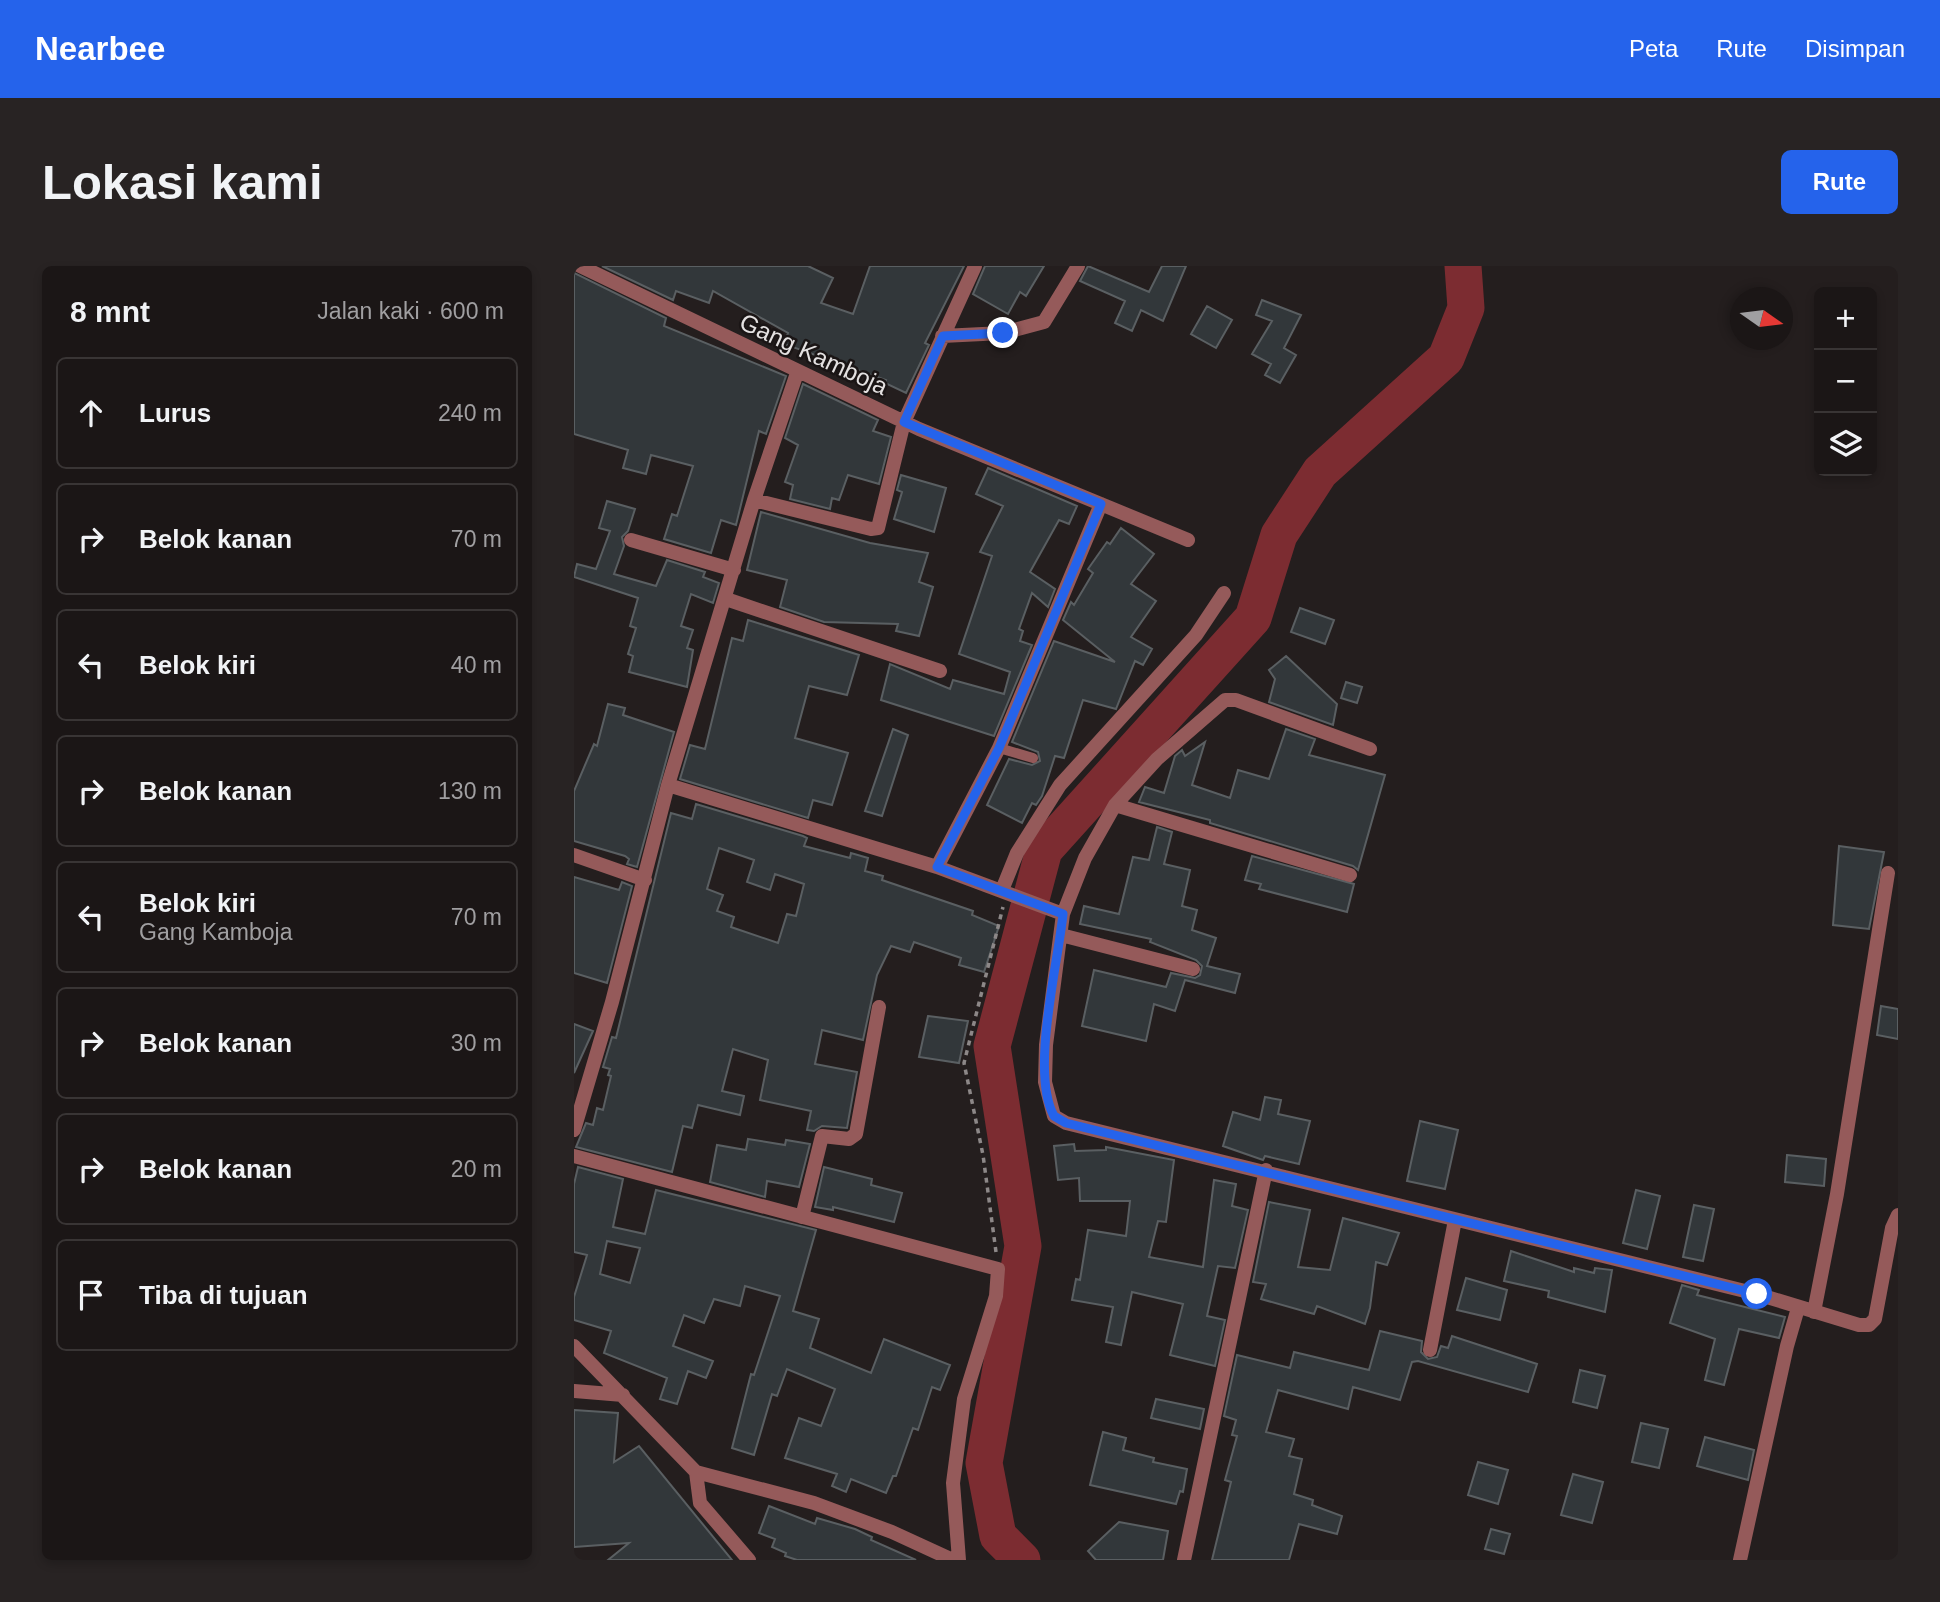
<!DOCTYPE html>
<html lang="id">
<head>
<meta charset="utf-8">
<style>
  body { margin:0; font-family:Helvetica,sans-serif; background:#282323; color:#f1f3f6 }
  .controls { position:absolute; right:21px; top:21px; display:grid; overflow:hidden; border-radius:10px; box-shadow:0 4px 10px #0003 }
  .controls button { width:63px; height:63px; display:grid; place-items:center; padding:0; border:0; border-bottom:2px solid #393535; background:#1b1616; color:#f1f3f6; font:35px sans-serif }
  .compass { position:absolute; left:1156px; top:21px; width:63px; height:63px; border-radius:50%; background:#1b1616; box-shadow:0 4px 10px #0003; rotate:104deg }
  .stop { position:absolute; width:21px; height:21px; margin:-16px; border:5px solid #2563eb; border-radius:50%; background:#fff }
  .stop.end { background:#2563eb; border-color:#fff; box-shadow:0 2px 7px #0008 }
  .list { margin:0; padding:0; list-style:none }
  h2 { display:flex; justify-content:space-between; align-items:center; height:91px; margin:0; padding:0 28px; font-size:30px }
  h2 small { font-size:23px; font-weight:400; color:#a09fa1 }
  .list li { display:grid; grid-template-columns:46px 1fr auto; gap:21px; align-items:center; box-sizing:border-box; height:112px; margin:0 14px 14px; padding:0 14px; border:2px solid #393535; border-radius:10px }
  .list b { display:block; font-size:26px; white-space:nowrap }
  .list p { margin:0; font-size:23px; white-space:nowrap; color:#a09fa1 }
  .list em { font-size:23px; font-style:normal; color:#a09fa1 }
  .icon { flex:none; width:38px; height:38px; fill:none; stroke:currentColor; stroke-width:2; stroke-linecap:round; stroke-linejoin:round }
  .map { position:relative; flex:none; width:1324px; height:1294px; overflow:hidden; border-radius:10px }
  header { display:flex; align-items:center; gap:42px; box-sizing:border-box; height:98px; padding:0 35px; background:#2563eb; color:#fff }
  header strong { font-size:33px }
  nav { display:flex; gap:38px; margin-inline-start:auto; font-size:24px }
  .intro { display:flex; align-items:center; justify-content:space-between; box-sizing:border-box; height:168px; padding:0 42px }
  h1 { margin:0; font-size:49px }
  .button { padding:18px 32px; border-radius:10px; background:#2563eb; color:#fff; font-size:24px; font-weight:700 }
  main { display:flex; gap:42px; padding:0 42px }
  aside { flex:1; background:#1b1616; border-radius:10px; box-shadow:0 4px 10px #0003 }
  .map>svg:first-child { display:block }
</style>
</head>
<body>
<header>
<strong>Nearbee</strong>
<nav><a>Peta</a><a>Rute</a><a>Disimpan</a></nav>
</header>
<div class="intro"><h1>Lokasi kami</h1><a class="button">Rute</a></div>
<main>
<aside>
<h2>8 mnt<small>Jalan kaki · 600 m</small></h2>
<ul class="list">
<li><svg class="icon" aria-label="ahead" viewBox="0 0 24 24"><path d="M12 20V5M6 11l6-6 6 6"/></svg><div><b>Lurus</b></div><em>240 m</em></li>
<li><svg class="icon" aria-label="right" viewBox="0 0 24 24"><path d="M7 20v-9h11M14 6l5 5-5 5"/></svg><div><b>Belok kanan</b></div><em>70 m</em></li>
<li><svg class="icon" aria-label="left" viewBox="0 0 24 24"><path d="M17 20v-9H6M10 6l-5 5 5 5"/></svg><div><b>Belok kiri</b></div><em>40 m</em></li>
<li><svg class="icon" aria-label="right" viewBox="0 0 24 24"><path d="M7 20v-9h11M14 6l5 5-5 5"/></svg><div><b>Belok kanan</b></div><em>130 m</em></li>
<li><svg class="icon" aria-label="left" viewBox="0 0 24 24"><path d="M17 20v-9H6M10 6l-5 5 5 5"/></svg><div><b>Belok kiri</b><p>Gang Kamboja</p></div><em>70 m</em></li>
<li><svg class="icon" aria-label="right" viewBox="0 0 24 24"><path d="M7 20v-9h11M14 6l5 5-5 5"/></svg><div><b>Belok kanan</b></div><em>30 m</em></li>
<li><svg class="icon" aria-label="right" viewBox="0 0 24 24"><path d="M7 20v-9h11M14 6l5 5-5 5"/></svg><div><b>Belok kanan</b></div><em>20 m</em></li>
<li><svg class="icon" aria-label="arrive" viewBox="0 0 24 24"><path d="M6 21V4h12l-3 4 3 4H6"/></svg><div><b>Tiba di tujuan</b></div></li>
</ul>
</aside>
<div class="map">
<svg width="1324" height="1294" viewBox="0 0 1324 1294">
  <rect width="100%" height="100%" fill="#241e1e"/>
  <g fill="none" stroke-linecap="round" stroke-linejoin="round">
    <path stroke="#7c2c31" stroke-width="37" d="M 448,1294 L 424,1270 L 410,1197 L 449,980 L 418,780 L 470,584 L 679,352 L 705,269 L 746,206 L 872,92 L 892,42 L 889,0"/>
  </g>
  <path fill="#32373a" stroke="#5a5f62" stroke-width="2" fill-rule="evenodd" d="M 28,0 L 234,0 L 259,12 L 247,37 L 279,48 L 296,0 L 390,0 L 351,77 L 355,79 L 332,127 L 311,117 L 312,114 L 210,78 L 214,67 L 139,25 L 135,37 L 102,25 L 99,34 Z
    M 411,0 L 470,0 L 452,30 L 446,26 L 434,48 L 399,28 Z
    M 514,0 L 575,26 L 588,0 L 612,0 L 589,55 L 567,44 L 558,65 L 541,57 L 551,35 L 506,15 Z
    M 0,7 L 92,52 L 90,60 L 212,110 L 192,168 L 185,165 L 162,259 L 147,254 L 137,287 L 90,273 L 98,248 L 103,250 L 119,200 L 77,189 L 72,208 L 49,202 L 54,184 L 0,168 Z
    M 688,34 L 727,49 L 710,82 L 722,89 L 706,117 L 691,109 L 697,98 L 678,88 L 698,55 L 682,49 Z
    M 633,40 L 658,54 L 642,82 L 617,68 Z
    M 229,118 L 304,154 L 299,165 L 317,171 L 305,218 L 274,209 L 265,234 L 258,232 L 256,243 L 216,233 L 219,219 L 211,216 L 224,179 L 211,172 Z
    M 414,202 L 503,240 L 495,258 L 485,254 L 456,306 L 481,323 L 474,341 L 458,327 L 445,363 L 449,365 L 446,375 L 458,379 L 420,470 L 307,434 L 316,398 L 376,423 L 379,414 L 430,428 L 436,406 L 385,388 L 418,290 L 406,286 L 429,240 L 402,228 Z
    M 327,209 L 372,222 L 360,266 L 320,253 L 328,226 L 323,224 Z
    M 33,235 L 61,243 L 54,265 L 48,271 L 50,280 L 40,308 L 82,320 L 93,294 L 131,306 L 129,311 L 145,317 L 139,337 L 117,328 L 107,360 L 119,364 L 113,382 L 119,384 L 113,421 L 55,406 L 59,390 L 54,388 L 62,362 L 56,360 L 64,332 L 0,311 L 3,298 L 22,303 L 36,265 L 25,262 Z
    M 187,246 L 296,277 L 354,287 L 345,316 L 359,321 L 345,370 L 322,365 L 324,358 L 250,356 L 206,341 L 213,314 L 173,304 Z
    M 547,262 L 580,288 L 557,318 L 582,335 L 557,371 L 578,383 L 569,399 L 561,395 L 542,443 L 509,434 L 490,492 L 481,490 L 468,530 L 462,539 L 458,537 L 448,557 L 413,539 L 435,493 L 458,499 L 466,495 L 464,486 L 438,476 L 480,375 L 541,396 L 489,354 L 497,336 L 500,339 L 519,307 L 514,303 L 533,276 L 536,278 Z
    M 726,342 L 760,354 L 751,378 L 717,366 Z
    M 174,354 L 285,389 L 273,429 L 235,420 L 221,472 L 274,487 L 258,539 L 239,534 L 234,552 L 106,513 L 116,479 L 131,483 L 158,372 L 169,375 Z
    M 712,390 L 763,438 L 759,459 L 695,436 L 701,413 L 695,404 Z
    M 772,416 L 788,421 L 783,437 L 767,432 Z
    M 34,438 L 51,442 L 49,449 L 100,466 L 63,601 L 53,598 L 55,593 L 51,590 L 0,575 L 0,525 L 20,478 L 23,480 Z
    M 319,463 L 334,469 L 308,550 L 291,545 Z
    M 712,463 L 741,473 L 735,489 L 811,509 L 784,604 L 779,600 L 636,557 L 636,554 L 565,536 L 571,521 L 590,527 L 601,490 L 608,484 L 611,490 L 631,476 L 618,519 L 656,532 L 664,504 L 695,513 Z
    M 122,538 L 229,570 L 233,572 L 230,580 L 276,592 L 277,587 L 294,592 L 291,605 L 309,610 L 308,614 L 399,645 L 398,649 L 425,660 L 410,706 L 385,699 L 387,692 L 340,676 L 336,686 L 317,680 L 303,709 L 289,774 L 248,764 L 241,798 L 283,806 L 273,862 L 248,860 L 240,865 L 233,864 L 237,845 L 186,834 L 194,794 L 159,783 L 148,825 L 170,830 L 166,849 L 124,839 L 118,862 L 109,860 L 98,906 L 2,881 L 12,857 L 19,859 L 23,842 L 29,844 L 37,810 L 34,809 L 36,803 L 29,801 L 38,771 L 42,772 L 97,547 L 118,553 ZM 145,582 L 180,594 L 173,616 L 196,624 L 201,608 L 230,618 L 222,650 L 213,648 L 204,677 L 157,661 L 160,651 L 143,645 L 149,629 L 133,623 Z
    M 583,561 L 598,566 L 590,598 L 616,604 L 608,640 L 623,644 L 618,664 L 642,672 L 633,700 L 666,708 L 661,727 L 611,714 L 601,745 L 580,738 L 572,775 L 508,760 L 520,704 L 592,721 L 597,707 L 621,712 L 626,709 L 628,700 L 622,694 L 576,676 L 577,673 L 506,658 L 510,640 L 545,648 L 559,591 L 575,594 Z
    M 1265,580 L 1310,586 L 1295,663 L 1259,659 Z
    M 678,590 L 780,618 L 773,646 L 685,623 L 687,618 L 671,614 Z
    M 0,611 L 45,624 L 48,616 L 58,620 L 33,717 L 0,707 Z
    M 1307,740 L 1324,743 L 1324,773 L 1303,769 Z
    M 354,750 L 394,755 L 385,797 L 345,791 Z
    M 0,758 L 19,765 L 0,807 Z
    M 691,831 L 707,834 L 704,848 L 736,855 L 725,898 L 691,890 L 689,894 L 649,880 L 659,846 L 686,854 Z
    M 846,855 L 884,864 L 871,923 L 833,915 Z
    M 174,873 L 211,879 L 212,874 L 236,878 L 225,921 L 193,915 L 191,931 L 136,916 L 143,879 L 172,884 Z
    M 500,878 L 501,885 L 532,884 L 532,881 L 600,894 L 592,956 L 584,955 L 575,991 L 629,1001 L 640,914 L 662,918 L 658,940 L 674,944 L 661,1002 L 644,1000 L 633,1050 L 651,1054 L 641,1100 L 596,1089 L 609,1038 L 558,1026 L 547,1079 L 532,1076 L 539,1041 L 498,1034 L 502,1013 L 506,1014 L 514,964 L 552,970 L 556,935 L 506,935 L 505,912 L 484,914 L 480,880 Z
    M 1213,889 L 1252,893 L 1250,920 L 1211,916 Z
    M 4,901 L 49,913 L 39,961 L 71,968 L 82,924 L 242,964 L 219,1045 L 245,1053 L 236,1082 L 297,1107 L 310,1073 L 376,1099 L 366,1124 L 358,1121 L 344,1164 L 339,1162 L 322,1210 L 319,1210 L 312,1227 L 277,1213 L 272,1226 L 258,1220 L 263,1208 L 211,1192 L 225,1152 L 247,1160 L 261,1123 L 213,1103 L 203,1130 L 198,1128 L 180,1189 L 158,1182 L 177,1108 L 180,1109 L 206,1030 L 171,1020 L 166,1040 L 140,1033 L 130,1057 L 110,1049 L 99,1080 L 139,1095 L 132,1112 L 114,1105 L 103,1138 L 86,1133 L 93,1112 L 30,1087 L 37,1065 L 0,1054 L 0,1031 L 13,989 L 0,986 L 0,918 ZM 33,975 L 66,982 L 56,1017 L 26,1008 Z
    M 250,901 L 298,913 L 297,919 L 328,927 L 320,956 L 259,941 L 259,944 L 241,941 Z
    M 1062,924 L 1086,930 L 1073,983 L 1049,977 Z
    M 695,936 L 736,944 L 724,1001 L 756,1004 L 769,952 L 825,967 L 813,999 L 802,996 L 796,1042 L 791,1058 L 743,1040 L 740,1048 L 687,1033 L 692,1018 L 679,1016 Z
    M 1120,939 L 1140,943 L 1129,995 L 1109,991 Z
    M 937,985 L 1000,1006 L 1000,1002 L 1020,1007 L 1021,1002 L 1038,1004 L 1031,1046 L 974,1031 L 975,1025 L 930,1015 Z
    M 892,1012 L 933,1024 L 926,1054 L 883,1044 Z
    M 1108,1019 L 1125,1024 L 1123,1029 L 1211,1051 L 1205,1072 L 1165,1063 L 1150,1119 L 1131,1114 L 1141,1073 L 1096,1057 Z
    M 806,1065 L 848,1075 L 847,1086 L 854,1093 L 863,1091 L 867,1080 L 874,1082 L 878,1070 L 963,1098 L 954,1126 L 844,1095 L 838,1096 L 826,1134 L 779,1121 L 774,1143 L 704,1124 L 692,1166 L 720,1173 L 715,1190 L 728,1193 L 720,1228 L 739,1234 L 738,1239 L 768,1250 L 763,1268 L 725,1258 L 715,1294 L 638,1294 L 657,1216 L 651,1214 L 663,1170 L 658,1169 L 662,1154 L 650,1150 L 663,1089 L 716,1102 L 720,1086 L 795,1104 Z
    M 1006,1104 L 1031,1110 L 1023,1142 L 999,1136 Z
    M 582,1133 L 630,1143 L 626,1163 L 577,1152 Z
    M 0,1144 L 44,1147 L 40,1196 L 65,1180 L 158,1294 L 34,1294 L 55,1277 L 0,1281 Z
    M 1067,1157 L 1094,1163 L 1085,1202 L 1058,1196 Z
    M 529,1166 L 552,1172 L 549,1184 L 580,1192 L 579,1196 L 613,1203 L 609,1226 L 606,1225 L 602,1238 L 516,1219 Z
    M 1131,1171 L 1180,1184 L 1174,1214 L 1123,1200 Z
    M 904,1196 L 934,1204 L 924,1238 L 894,1229 Z
    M 999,1208 L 1029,1216 L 1018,1257 L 987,1249 Z
    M 195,1240 L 241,1258 L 243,1252 L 281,1263 L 298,1271 L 297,1274 L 342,1294 L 223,1294 L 211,1290 L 212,1287 L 198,1281 L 201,1273 L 185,1267 Z
    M 545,1256 L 594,1265 L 589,1294 L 522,1294 L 514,1285 Z
    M 917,1263 L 936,1268 L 930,1288 L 911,1283 Z"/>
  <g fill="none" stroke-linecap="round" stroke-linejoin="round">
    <path stroke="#8d8888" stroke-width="3.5" stroke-dasharray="5 5" stroke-linecap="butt" d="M 422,986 L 409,889 L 390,797 L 429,641"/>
    <path stroke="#955a5a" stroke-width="10" d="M 425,482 L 459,492"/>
    <path stroke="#955a5a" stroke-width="14" d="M 6,0 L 345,163 L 614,274
      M 368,70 L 429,67 L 470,56 L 504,0
      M 180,234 L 297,263 L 304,262 L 330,156 L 401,0
      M 57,274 L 160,304
      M 152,333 L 366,405
      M 796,483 L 662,434 L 651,434 L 583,493 L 541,539 L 511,592 L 489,648 L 472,779 L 471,816 L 480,850 L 492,857 L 1183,1028 L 1285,1059 L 1295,1059 L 1301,1053 L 1318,962 L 1324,949
      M 94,519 L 363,601 L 489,648
      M 541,539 L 776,609
      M 0,589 L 71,614
      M 363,601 L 425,482 L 527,238
      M 428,624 L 443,587 L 486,519 L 622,369 L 650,327
      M 487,669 L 619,703
      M 0,864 L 38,736 L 94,519 L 180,234 L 223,107
      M 0,890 L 424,1003 L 422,1030 L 390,1133 L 379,1217 L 385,1294
      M 228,951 L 248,870 L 275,873 L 282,868 L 305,741
      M 1240,1046 L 1263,928 L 1314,607
      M 0,1080 L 122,1206 L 240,1237 L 318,1266 L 379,1294
      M 856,1084 L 881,954
      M 0,1125 L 49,1129
      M 122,1206 L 126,1237 L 175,1294
      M 610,1294 L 692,904
      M 1166,1294 L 1213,1080 L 1224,1042"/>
  </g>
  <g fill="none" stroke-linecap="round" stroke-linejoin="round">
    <path stroke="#2563eb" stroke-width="9" d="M 429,67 L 369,70 L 330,156 L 527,238 L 425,482 L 363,601 L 489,648 C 484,698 456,807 480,850 L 492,857 L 1183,1028"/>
  </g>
  <g text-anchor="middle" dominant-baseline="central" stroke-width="5" stroke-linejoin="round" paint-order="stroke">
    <g font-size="24" fill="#e4e1e1" stroke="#1a1515">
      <text transform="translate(240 88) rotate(25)">Gang Kamboja</text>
    </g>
  </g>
</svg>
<div class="controls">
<button>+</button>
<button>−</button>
<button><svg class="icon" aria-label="layers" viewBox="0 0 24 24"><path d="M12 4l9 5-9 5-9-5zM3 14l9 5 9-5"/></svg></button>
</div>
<svg class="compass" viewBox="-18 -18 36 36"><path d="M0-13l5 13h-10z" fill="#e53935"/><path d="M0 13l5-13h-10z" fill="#a09fa1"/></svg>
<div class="stop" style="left:1183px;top:1028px"></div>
<div class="stop end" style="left:429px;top:67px"></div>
</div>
</main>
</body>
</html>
